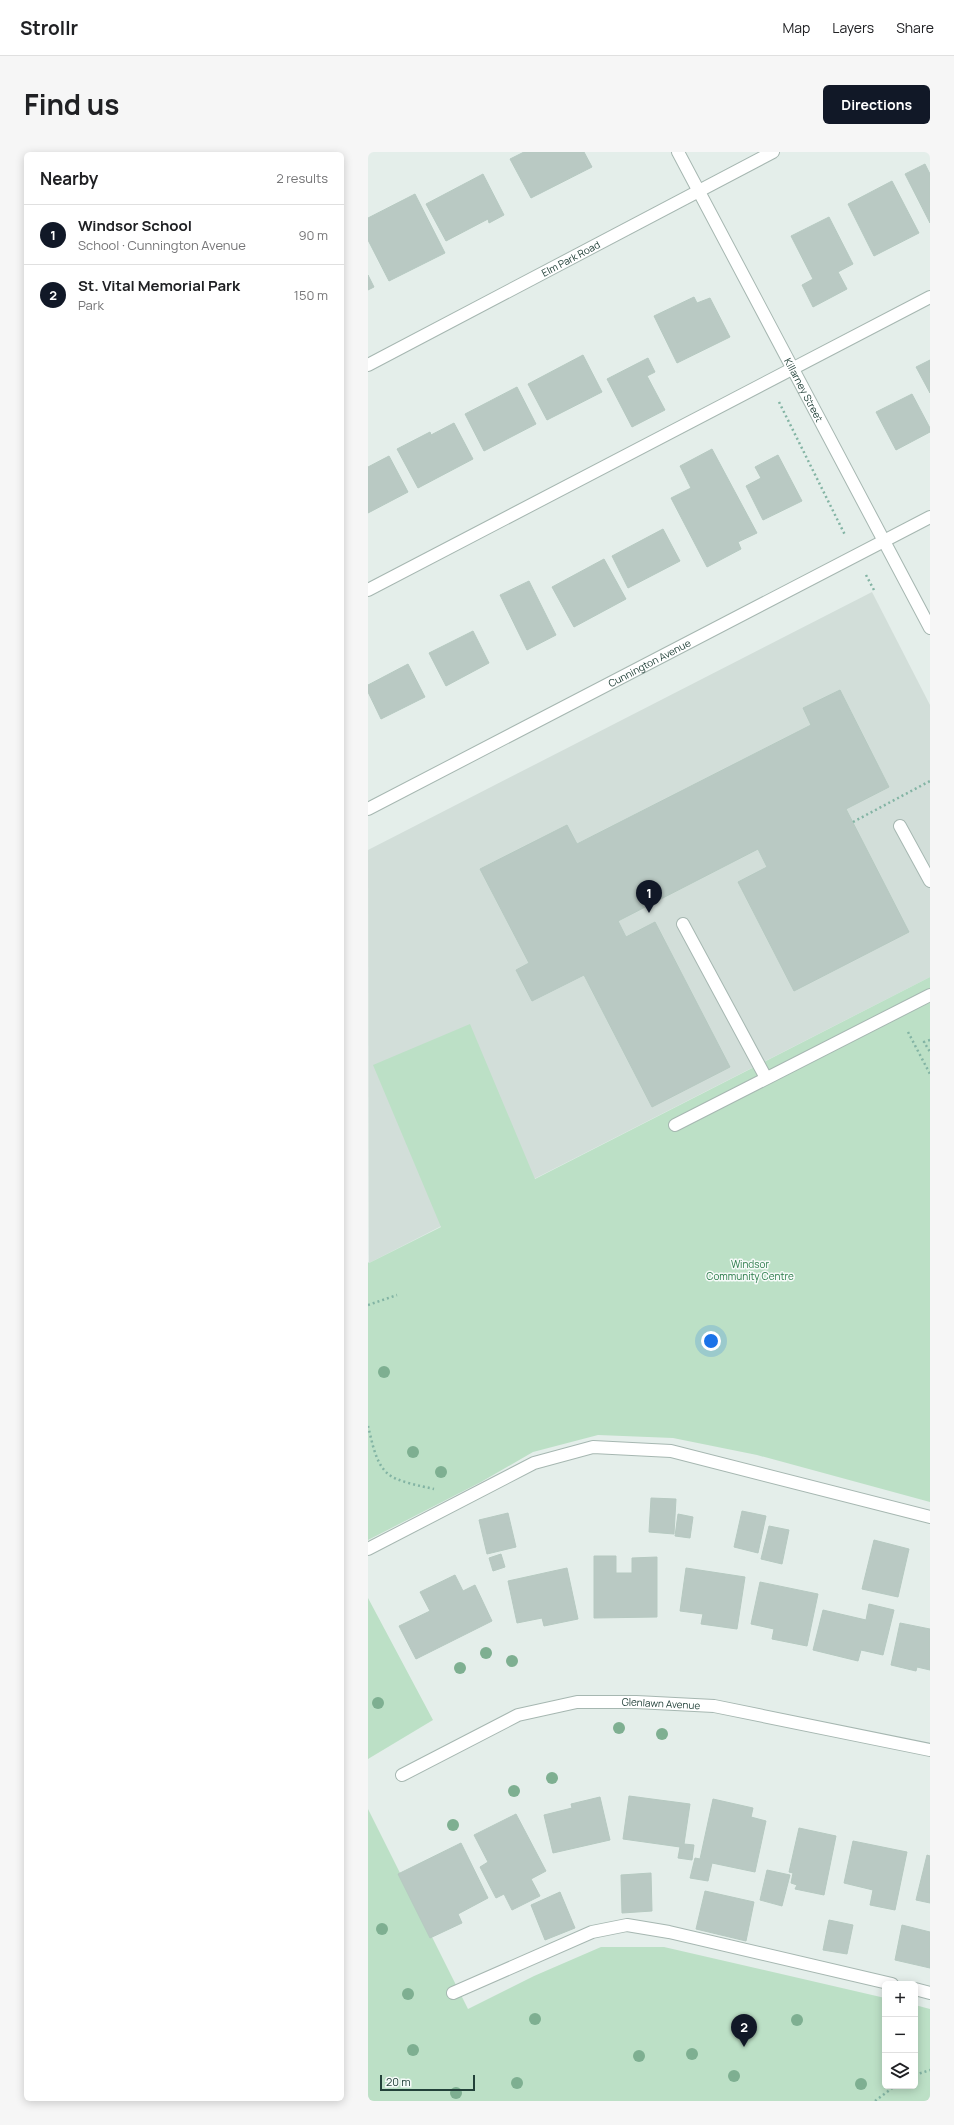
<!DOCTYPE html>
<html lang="en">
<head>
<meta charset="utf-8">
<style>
  body { margin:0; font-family:Manrope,sans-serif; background:#f6f6f6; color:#202124 }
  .controls { position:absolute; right:12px; bottom:12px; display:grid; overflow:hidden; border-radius:6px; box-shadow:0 2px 10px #0003 }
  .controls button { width:36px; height:36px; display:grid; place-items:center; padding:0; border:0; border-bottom:1px solid #e0e0e0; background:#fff; color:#202124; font:20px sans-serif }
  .scale { position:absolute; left:12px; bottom:10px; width:95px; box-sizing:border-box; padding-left:4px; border:2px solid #224139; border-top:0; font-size:11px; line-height:14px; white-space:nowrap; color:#224139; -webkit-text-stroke:3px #f5faf8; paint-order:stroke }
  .you { position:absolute; left:343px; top:1189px; width:14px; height:14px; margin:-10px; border:3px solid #fff; border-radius:50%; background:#1a73e8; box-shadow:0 0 0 6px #1a73e833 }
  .badge { display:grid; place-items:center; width:26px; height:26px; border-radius:50%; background:#111827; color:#fff; font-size:13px; font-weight:700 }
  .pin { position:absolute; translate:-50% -33px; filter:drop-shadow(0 1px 2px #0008) }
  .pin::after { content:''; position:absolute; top:21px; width:14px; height:12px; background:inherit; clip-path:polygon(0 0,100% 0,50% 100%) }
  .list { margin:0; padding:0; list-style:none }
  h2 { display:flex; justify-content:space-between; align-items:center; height:52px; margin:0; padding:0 16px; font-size:17px }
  h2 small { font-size:13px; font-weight:400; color:#757577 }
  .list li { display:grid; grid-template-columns:26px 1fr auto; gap:12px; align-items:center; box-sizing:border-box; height:60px; padding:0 16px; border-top:1px solid #e0e0e0 }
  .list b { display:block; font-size:15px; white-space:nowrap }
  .list p { margin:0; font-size:13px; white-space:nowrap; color:#757577 }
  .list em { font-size:13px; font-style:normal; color:#757577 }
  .icon { flex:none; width:22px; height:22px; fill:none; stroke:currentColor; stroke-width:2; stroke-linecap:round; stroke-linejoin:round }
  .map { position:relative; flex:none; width:562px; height:1949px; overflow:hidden; border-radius:6px }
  header { display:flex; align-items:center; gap:24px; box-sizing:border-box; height:56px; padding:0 20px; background:#fff; border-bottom:1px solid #e0e0e0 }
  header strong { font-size:19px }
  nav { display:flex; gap:22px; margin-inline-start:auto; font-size:14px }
  .intro { display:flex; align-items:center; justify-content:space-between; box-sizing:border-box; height:96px; padding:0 24px }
  h1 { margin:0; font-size:28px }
  .button { padding:10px 18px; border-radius:6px; background:#111827; color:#fff; font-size:14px; font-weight:700 }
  main { display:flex; gap:24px; padding:0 24px }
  aside { flex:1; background:#fff; border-radius:6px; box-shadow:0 2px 10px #0003 }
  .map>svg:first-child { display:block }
</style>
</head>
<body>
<header>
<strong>Strollr</strong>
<nav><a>Map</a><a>Layers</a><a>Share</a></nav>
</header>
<div class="intro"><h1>Find us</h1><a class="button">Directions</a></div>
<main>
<aside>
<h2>Nearby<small>2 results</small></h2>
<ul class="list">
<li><span class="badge">1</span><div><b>Windsor School</b><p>School · Cunnington Avenue</p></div><em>90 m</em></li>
<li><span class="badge">2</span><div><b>St. Vital Memorial Park</b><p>Park</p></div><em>150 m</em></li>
</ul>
</aside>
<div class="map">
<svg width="562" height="1949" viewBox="0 0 562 1949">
  <rect width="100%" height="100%" fill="#e4eeea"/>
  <path fill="#d2ded9" d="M 504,440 L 562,553 L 562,825 L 1,1111 L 0,698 Z"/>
  <path fill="#bce0c6" d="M 562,825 L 562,1350 L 389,1303 L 305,1286 L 230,1283 L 165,1300 L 113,1330 L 0,1388 L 0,1110 L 1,1111 L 73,1075 L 5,913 L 102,872 L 167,1027 Z
    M 0,1446 L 65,1568 L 0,1607 Z
    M 0,1657 L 100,1857 L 166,1824 L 233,1795 L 296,1795 L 517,1846 L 517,1934 L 547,1934 L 547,1853 L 562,1857 L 562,1949 L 0,1949 Z"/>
  <path fill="#b9c9c3" stroke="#b6c9c1" d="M 156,0 L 216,0 L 224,15 L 163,46 L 142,7 Z
    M 557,12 L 562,22 L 562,71 L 537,22 Z
    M 115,22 L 136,63 L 121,71 L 120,67 L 78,89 L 58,52 Z
    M 524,29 L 551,81 L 506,104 L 480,52 Z
    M 47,42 L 77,101 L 21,129 L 0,88 L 0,66 Z
    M 461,65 L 485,112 L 470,120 L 479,137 L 445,155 L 434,133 L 445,127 L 423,84 Z
    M 0,123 L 6,135 L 0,138 Z
    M 326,145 L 329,151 L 342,146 L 362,185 L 309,211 L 286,164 Z
    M 215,203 L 234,240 L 179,268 L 160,232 Z
    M 280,206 L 287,220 L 279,224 L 297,258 L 264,275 L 239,227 Z
    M 562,208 L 562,241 L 548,215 Z
    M 149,235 L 168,272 L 116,299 L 97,262 Z
    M 544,242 L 562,276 L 562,280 L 528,298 L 508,260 Z
    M 86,271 L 105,307 L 50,336 L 29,297 L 62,280 L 63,283 Z
    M 344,297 L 389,381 L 370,390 L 373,397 L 339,415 L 303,346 L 323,336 L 312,314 Z
    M 410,303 L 434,349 L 395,368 L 378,334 L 393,326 L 387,315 Z
    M 21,304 L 40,340 L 0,361 L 0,315 Z
    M 295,377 L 312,409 L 260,436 L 244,404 Z
    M 236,407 L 258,447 L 206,475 L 184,435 Z
    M 161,429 L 188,483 L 159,498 L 132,443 Z
    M 105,479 L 121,511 L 78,534 L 61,501 Z
    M 40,512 L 57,545 L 13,567 L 0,540 L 0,533 Z
    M 472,538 L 521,635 L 478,657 L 541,780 L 426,839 L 370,730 L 399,715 L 390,697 L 250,769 L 258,785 L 287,770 L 362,915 L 284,955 L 216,823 L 164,849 L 148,818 L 161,811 L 112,717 L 199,673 L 209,692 L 443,573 L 435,556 Z
    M 283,1346 L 308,1347 L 306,1382 L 281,1380 Z
    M 374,1359 L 398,1364 L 390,1401 L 366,1395 Z
    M 140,1361 L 148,1395 L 119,1402 L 111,1368 Z
    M 310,1362 L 325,1365 L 322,1386 L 307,1384 Z
    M 401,1374 L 421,1378 L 414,1412 L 393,1407 Z
    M 506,1388 L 541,1397 L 530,1445 L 494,1437 Z
    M 133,1402 L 137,1415 L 125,1419 L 121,1406 Z
    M 226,1404 L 248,1404 L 248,1421 L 264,1421 L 264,1406 L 289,1405 L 289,1465 L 226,1466 Z
    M 199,1416 L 210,1467 L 176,1474 L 174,1466 L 149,1471 L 140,1429 Z
    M 318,1416 L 377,1425 L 369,1477 L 333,1472 L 335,1462 L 312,1459 Z
    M 87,1423 L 95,1439 L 107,1433 L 124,1469 L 48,1507 L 31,1474 L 62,1459 L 52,1440 Z
    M 392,1430 L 450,1442 L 439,1494 L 404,1487 L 406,1477 L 383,1472 Z
    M 501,1452 L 526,1458 L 515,1503 L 493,1498 L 490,1509 L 445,1498 L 455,1458 L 498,1468 Z
    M 532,1471 L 562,1477 L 562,1518 L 549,1515 L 548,1519 L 523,1513 Z
    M 261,1644 L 322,1652 L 316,1692 L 326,1693 L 324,1708 L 310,1706 L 312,1695 L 255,1687 Z
    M 232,1645 L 242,1688 L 185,1701 L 176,1663 L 204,1656 L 203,1652 Z
    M 345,1647 L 385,1656 L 383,1665 L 398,1669 L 387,1720 L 344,1711 L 340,1729 L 322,1726 L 327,1706 L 332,1707 Z
    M 148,1662 L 178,1719 L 163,1727 L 172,1744 L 144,1758 L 136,1742 L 128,1746 L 112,1715 L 120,1710 L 106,1683 Z
    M 431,1676 L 468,1684 L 456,1743 L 427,1737 L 429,1733 L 423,1731 L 425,1721 L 421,1720 Z
    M 485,1689 L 539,1700 L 527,1758 L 502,1753 L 505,1738 L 476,1731 Z
    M 93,1691 L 120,1746 L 90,1762 L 94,1771 L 62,1786 L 30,1722 Z
    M 559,1703 L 562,1704 L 562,1751 L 548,1748 Z
    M 399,1718 L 422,1723 L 414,1754 L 392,1748 Z
    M 283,1721 L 284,1759 L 254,1761 L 253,1723 Z
    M 337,1739 L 386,1750 L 378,1789 L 328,1777 Z
    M 192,1740 L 207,1776 L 177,1788 L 163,1753 Z
    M 461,1768 L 485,1773 L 479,1802 L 455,1798 Z
    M 534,1773 L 562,1780 L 562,1816 L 527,1808 Z"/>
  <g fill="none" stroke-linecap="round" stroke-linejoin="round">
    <defs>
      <path id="lane" d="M 0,438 L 562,145
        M 532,674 L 562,729
        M 315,772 L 398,926
        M 307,973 L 562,843
        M 0,1397 L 166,1311 L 225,1295 L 303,1299 L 562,1365
        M 547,1837 L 562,1841
        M 85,1841 L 224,1780 L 259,1773 L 301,1780 L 524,1832"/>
      <g id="street">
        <path id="s1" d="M 310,0 L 562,476"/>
        <path id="s2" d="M 0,213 L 405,0"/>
        <path id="s3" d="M 0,657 L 562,365"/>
        <path id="s4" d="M 34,1623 L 150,1563 L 209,1550 L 268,1550 L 346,1554 L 562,1598"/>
      </g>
    </defs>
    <use href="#lane" stroke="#a6b7b1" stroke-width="14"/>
    <use href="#street" stroke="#a6b7b1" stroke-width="14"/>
    <path stroke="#83b4a4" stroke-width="2.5" stroke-dasharray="2 3" stroke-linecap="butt" d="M 411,250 L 477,383
      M 498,423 L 507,440
      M 485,670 L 562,629
      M 540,880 L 562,922
      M 562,888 L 556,890 L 562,900
      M 0,1153 L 29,1143
      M 0,1274 C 4,1289 7,1310 19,1321 C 28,1330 54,1334 66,1337
      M 547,1923 L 562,1918
      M 507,1949 L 527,1934"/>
    <use href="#lane" stroke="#fff" stroke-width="12"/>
    <use href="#street" stroke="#fff" stroke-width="12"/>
  </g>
  <g fill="#7eaf91">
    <circle cx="16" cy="1220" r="6"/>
    <circle cx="45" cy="1300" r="6"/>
    <circle cx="73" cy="1320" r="6"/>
    <circle cx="118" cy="1501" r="6"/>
    <circle cx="144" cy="1509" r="6"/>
    <circle cx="92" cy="1516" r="6"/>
    <circle cx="10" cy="1551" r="6"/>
    <circle cx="251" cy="1576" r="6"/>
    <circle cx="294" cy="1582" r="6"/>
    <circle cx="184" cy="1626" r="6"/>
    <circle cx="146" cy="1639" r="6"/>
    <circle cx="85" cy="1673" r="6"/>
    <circle cx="14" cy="1777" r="6"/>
    <circle cx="40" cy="1842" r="6"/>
    <circle cx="167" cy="1867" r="6"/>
    <circle cx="429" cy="1868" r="6"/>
    <circle cx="45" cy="1898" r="6"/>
    <circle cx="324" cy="1902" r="6"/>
    <circle cx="271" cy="1904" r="6"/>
    <circle cx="366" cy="1924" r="6"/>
    <circle cx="149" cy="1931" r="6"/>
    <circle cx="493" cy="1932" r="6"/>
    <circle cx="88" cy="1941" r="6"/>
  </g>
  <g text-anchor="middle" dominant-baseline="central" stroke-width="3" stroke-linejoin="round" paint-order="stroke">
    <g font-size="10" fill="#224139" stroke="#f5faf8">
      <text stroke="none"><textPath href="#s2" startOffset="229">Elm Park Road</textPath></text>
      <text stroke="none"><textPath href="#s1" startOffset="269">Killarney Street</textPath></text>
      <text stroke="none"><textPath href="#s3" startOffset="317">Cunnington Avenue</textPath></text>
      <text stroke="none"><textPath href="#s4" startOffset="275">Glenlawn Avenue</textPath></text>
    </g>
    <g font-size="10" fill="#2a7b49" stroke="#f5faf8">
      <text x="382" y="1112">Windsor<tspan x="382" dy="12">Community Centre</tspan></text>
    </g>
  </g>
</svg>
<div class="controls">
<button>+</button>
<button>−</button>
<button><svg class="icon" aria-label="layers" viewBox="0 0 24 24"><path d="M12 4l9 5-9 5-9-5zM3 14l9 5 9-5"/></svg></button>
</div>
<div class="scale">20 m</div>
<div class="you"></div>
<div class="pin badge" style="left:281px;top:761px">1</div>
<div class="pin badge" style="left:376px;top:1895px">2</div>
</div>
</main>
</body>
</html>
